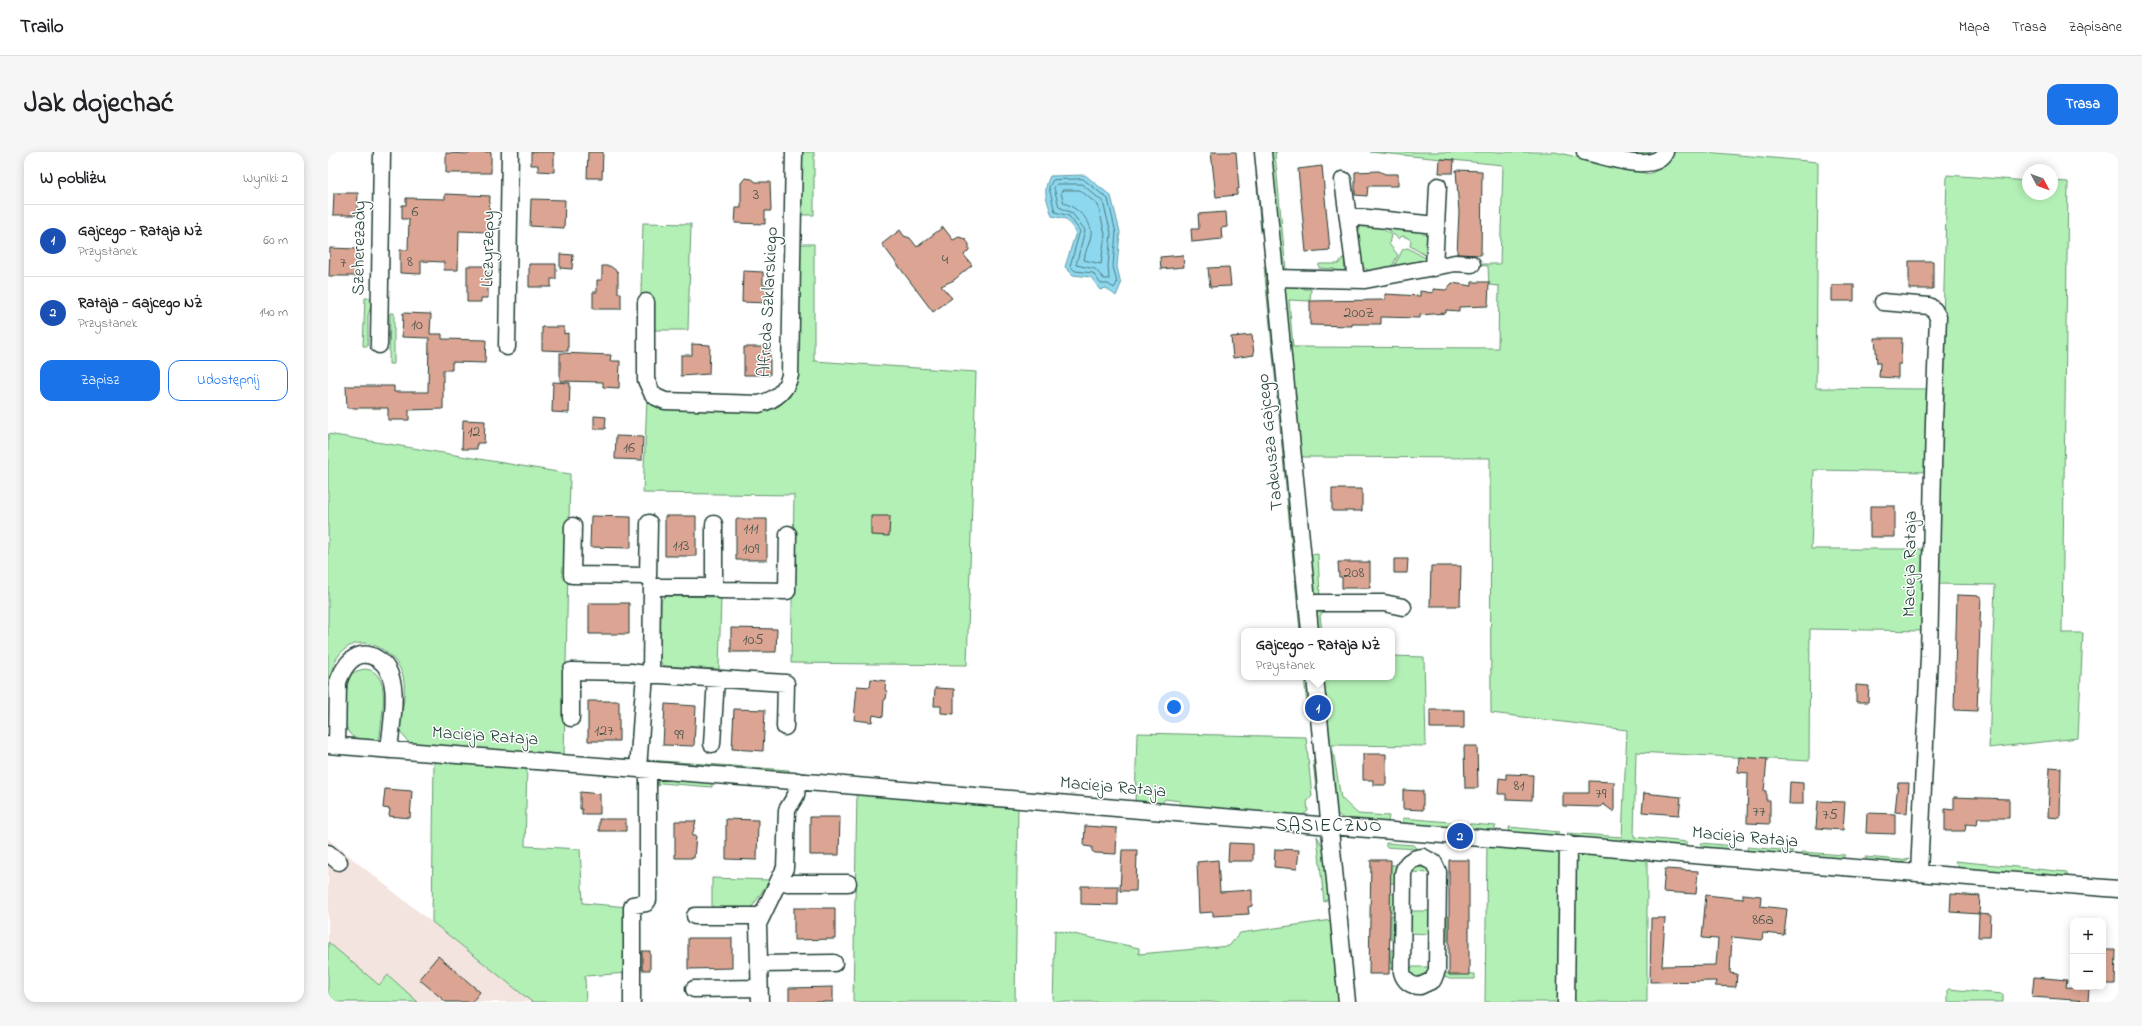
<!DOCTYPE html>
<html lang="pl">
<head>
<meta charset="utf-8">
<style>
  body { margin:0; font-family:"Indie Flower",sans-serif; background:#f6f6f6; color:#202124 }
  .controls { position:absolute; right:12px; bottom:12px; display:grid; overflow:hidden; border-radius:8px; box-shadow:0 2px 10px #0003 }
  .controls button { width:36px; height:36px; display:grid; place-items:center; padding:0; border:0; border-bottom:1px solid #e0e0e0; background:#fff; color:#202124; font:20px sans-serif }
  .compass { position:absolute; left:1694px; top:12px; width:36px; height:36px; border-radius:50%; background:#fff; box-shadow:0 2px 10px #0003; rotate:131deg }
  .you { position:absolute; left:846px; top:555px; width:14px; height:14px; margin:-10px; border:3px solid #fff; border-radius:50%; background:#1a73e8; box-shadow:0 0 0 6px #1a73e833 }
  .badge { display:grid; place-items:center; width:26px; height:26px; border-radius:50%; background:#1a73e8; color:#fff; font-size:13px; font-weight:700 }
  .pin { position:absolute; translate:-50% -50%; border:2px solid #fff; box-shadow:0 1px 4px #0006 }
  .popup { position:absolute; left:913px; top:476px; width:154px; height:52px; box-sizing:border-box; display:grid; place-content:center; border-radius:8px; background:#fff; filter:drop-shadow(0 1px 3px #0005); font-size:13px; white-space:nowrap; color:#757577 }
  .popup b { font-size:15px; color:#202124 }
  .popup::after { content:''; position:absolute; left:50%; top:100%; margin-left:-8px; border:8px solid transparent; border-top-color:#fff }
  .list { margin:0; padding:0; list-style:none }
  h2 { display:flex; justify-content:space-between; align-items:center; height:52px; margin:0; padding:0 16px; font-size:17px }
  h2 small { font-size:13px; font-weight:400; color:#757577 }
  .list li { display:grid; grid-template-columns:26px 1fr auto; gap:12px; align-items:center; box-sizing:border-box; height:72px; padding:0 16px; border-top:1px solid #e0e0e0 }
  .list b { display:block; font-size:15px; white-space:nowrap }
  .list p { margin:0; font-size:13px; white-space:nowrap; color:#757577 }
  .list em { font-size:13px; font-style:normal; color:#757577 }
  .actions { display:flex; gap:8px; padding:12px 16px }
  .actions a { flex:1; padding:9px 0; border:1px solid #1a73e8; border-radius:12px; text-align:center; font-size:14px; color:#1a73e8 }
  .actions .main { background:#1a73e8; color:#fff }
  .map { position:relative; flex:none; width:1790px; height:850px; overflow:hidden; border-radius:12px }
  header { display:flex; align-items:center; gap:24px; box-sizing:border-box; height:56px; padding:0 20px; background:#fff; border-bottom:1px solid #e0e0e0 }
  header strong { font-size:19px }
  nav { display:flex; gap:22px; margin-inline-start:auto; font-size:14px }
  .intro { display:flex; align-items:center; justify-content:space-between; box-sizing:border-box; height:96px; padding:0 24px }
  h1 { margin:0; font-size:28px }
  .button { padding:10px 18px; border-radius:12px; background:#1a73e8; color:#fff; font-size:14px; font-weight:700 }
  main { display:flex; gap:24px; padding:0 24px }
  aside { flex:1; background:#fff; border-radius:12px; box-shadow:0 2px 10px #0003 }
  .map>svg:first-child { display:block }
</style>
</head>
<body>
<header>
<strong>Trailo</strong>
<nav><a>Mapa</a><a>Trasa</a><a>Zapisane</a></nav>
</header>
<div class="intro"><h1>Jak dojechać</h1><a class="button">Trasa</a></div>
<main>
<aside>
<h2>W pobliżu<small>Wyniki: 2</small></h2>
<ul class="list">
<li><span class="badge" style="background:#1a4fb4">1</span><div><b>Gajcego - Rataja NŻ</b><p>Przystanek</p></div><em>60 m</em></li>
<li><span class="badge" style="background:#1a4fb4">2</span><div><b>Rataja - Gajcego NŻ</b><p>Przystanek</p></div><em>140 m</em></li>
</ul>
<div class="actions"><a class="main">Zapisz</a><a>Udostępnij</a></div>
</aside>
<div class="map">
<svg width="1790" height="850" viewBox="0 0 1790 850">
  <rect width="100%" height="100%" fill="#fff"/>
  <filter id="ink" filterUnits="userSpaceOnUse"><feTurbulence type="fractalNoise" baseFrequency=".025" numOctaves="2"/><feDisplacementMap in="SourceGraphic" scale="8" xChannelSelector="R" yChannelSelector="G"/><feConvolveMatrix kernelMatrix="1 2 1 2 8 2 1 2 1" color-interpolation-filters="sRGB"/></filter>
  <g filter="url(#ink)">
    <path fill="#f4e4df" d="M 0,687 L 137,797 L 204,850 L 90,850 L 60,823 L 51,833 L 0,790 Z"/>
    <path fill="#b3f0b5" stroke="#699674" d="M 472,0 L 486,0 L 486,63 L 471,63 Z
      M 941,0 L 949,0 L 947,2 L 958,119 L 954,119 Z
      M 1042,0 L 1227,0 L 1321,22 L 1334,16 L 1344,0 L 1377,0 L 1490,10 L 1488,236 L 1601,237 L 1601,320 L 1486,318 L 1483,397 L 1599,397 L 1597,479 L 1482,477 L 1481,609 L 1308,600 L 1306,685 L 1360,690 L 1356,695 L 1243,686 L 1239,681 L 1294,685 L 1299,578 L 1163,561 L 1162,306 L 972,305 L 955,134 L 976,134 L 976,137 L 983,137 L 982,149 L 961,148 L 965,195 L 1170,196 L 1171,134 L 1161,133 L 1160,114 L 1150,113 L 1150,112 L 1172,112 L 1175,13 Z
      M 1282,0 L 1332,0 L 1318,5 Z
      M 928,23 L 932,26 L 937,77 L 933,81 Z
      M 1619,23 L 1700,29 L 1700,42 L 1724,42 L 1724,29 L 1740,30 L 1734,481 L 1755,481 L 1750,586 L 1661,596 L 1667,433 L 1608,432 Z
      M 315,71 L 363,72 L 360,178 L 323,178 L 324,143 L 313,142 Z
      M 1035,72 L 1050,73 L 1063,83 L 1061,92 L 1070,103 L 1062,118 L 1042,119 L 1034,115 L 1029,80 Z
      M 1054,73 L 1096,78 L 1101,86 L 1100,105 L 1082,94 L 1083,89 L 1080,86 L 1074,84 L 1071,87 Z
      M 470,92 L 486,92 L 486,209 L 648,220 L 639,513 L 463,511 L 466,343 L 315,341 L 319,246 L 456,244 Z
      M 1080,96 L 1099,107 L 1097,110 L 1064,118 L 1075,97 Z
      M 1016,105 L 1017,118 L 1010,121 L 1006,117 L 991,116 L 991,112 L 1010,112 Z
      M 936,114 L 940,117 L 952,230 L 948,233 Z
      M 37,146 L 45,146 L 40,164 L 40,194 L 35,194 Z
      M 62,161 L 66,161 L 66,212 L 61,212 Z
      M 949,244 L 953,247 L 969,414 L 966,418 Z
      M 0,282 L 242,322 L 236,605 L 301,607 L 300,609 L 84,594 L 71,579 C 73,562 79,542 75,524 C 69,502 38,480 17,497 C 4,507 4,521 0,535 Z
      M 990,402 L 992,445 L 985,442 L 982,403 Z
      M 967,428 L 971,430 L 976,479 L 972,479 Z
      M 337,444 L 393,445 L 391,517 L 335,514 L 332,509 L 333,449 Z
      M 996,457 L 992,464 L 994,479 L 988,479 L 987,460 Z
      M 1064,504 L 1096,505 L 1098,594 L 1004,593 L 1013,646 L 1030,662 L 1061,664 L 1059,674 L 1018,669 L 1007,660 L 998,574 L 1000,573 L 998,543 L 995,543 L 993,525 L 1064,525 Z
      M 37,517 C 65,519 53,566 52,584 L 50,589 L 46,591 C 36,590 28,589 21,581 C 14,571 17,533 23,523 C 26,519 32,518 37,517 Z
      M 976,525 L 980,525 L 984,563 L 980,563 Z
      M 809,581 L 978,585 L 984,644 L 979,650 L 980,659 L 971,666 L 852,656 L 852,649 L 837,647 L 831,655 L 807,653 Z
      M 106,608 L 199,613 L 197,694 L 252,697 L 255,751 L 300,755 L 301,821 L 257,824 L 258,850 L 204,850 L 104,770 Z
      M 320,608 L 461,618 L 461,623 L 322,611 Z
      M 985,609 L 988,609 L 990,640 L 988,638 Z
      M 332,626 L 384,628 L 384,635 L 333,631 L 326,638 Z
      M 529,641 L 690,653 L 687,850 L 525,850 Z
      M 1075,666 L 1168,674 L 1165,680 L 1075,675 Z
      M 1181,675 L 1231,680 L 1228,685 L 1182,681 Z
      M 989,684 L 997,699 L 1002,745 L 996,750 Z
      M 1058,691 L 1085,693 L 1089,697 L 1058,695 Z
      M 1159,691 L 1234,697 L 1232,850 L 1157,850 Z
      M 1373,691 L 1407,694 L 1406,699 L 1376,697 Z
      M 1419,695 L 1465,699 L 1461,704 L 1420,700 Z
      M 1473,700 L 1517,703 L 1513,708 L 1475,705 Z
      M 1247,701 L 1319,703 L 1319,850 L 1244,850 Z
      M 1537,705 L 1573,708 L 1581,706 C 1573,717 1551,710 1539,709 Z
      M 1627,709 L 1739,720 L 1739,726 L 1632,717 Z
      M 1063,713 L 1069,713 L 1069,731 L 1062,731 Z
      M 1085,715 L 1100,716 L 1104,721 L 1081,720 Z
      M 384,726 L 442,728 L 422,758 L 398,758 L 396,756 L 384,756 Z
      M 1062,742 L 1069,742 L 1069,760 L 1063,760 Z
      M 1080,759 L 1103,759 L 1103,782 L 1080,781 Z
      M 1063,763 L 1069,763 L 1069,788 L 1063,788 Z
      M 1115,764 L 1120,764 L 1120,789 L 1115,789 Z
      M 1004,768 L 1012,850 L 725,850 L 727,778 L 811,796 L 811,802 L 901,794 L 912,781 Z
      M 0,790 L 51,833 L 60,823 L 90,850 L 0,850 Z
      M 1063,798 L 1068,799 L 1068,817 L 1062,817 Z
      M 1080,815 L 1103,815 L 1097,827 L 1084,825 Z
      M 1115,821 L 1147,822 L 1147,827 L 1121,827 L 1116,824 Z
      M 1620,837 L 1675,842 L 1675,850 L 1620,850 Z"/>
    <path fill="#8ed8ef" stroke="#629aa4" d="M 757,23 L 783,44 L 792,80 L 789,115 L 793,132 L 788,144 L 778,136 L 772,138 L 763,125 L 745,123 L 737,115 L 748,80 L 738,67 L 724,64 C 719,47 714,40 722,24 Z"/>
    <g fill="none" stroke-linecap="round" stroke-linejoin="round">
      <path stroke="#4b7b7f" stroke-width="1" d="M 755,27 L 780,47 L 788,81 L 785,114 L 789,131 L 786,136 L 780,132 L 773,132 L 765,121 L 747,119 L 742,114 L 752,79 L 741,64 L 727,60 L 721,35 L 725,28 Z
        M 729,32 L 754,32 L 775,50 L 783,81 L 780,114 L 781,127 L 776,127 L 767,117 L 748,113 L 757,78 L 744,61 L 731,55 L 726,36 Z
        M 735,38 L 752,38 L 770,53 L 777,82 L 773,112 L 756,108 C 757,99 762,91 763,83 C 765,68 747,55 736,51 L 733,41 Z"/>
    </g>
    <path fill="#dca593" stroke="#1f3d34" d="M 141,0 L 163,0 L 163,21 L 118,21 L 118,1 L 141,2 Z
      M 203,0 L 226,0 L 226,20 L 210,19 L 210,13 L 203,13 Z
      M 260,0 L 275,0 L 274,26 L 259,26 Z
      M 883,0 L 908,0 L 911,37 L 909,37 L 909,43 L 888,45 Z
      M 1112,7 L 1126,8 L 1125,21 L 1111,21 Z
      M 994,14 L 1002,98 L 978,100 L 970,17 Z
      M 1128,18 L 1154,19 L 1153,103 L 1129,102 L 1131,60 Z
      M 1051,19 L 1057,22 L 1070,22 L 1070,34 L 1040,34 L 1039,44 L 1027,43 L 1027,20 Z
      M 417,26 L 424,27 L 428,30 L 442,30 L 443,59 L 437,59 L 437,72 L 407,71 L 408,56 L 413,56 L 413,31 Z
      M 6,41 L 30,41 L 29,63 L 5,63 Z
      M 117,42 L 162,44 L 160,80 L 131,79 L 130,118 L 116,118 L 116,110 L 93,109 L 93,122 L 72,121 L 72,98 L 80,98 L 81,67 L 74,67 L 74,53 L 78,53 L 78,46 L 117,47 Z
      M 203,47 L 237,48 L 236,76 L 202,74 Z
      M 898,60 L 899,75 L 893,76 L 894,87 L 864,90 L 863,77 L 871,77 L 870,62 Z
      M 615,75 L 625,88 L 631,85 L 637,87 L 641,92 L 641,98 L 636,103 L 644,113 L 626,128 L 613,134 L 624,146 L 605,160 L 554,92 L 572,78 L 576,84 L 582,86 L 589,95 Z
      M 2,96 L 29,97 L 28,124 L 1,124 Z
      M 232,102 L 245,103 L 244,117 L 232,116 Z
      M 855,103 L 856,115 L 833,117 L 832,105 Z
      M 1581,109 L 1605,109 L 1605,137 L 1581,137 Z
      M 201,112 L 228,112 L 228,127 L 223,127 L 223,135 L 201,135 Z
      M 139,114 L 160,114 L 160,146 L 153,146 L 153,150 L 139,150 Z
      M 274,114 L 282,114 L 290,120 L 290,141 L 293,141 L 293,157 L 265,157 L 265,140 L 269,140 L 269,128 L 274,128 Z
      M 901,115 L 903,134 L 882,135 L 880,116 Z
      M 415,119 L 435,120 L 435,133 L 440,133 L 440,151 L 414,150 Z
      M 1144,130 L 1161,130 L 1160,154 L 1131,155 L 1131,159 L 1118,158 L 1118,161 L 1092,163 L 1092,166 L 1053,165 L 1053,172 L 1024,172 L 1024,174 L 982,173 L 982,149 L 1057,148 L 1057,142 L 1092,144 L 1092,139 L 1105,141 L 1105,137 L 1118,138 L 1124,131 L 1144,134 Z
      M 1504,133 L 1526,133 L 1526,149 L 1504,149 Z
      M 75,161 L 103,162 L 102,182 L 114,182 L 114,187 L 158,188 L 157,211 L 124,210 L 124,218 L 115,218 L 115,257 L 81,258 L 81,268 L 60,268 L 60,256 L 19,256 L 18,234 L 66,234 L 66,240 L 100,240 L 101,186 L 74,185 Z
      M 214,175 L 236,175 L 236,182 L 240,181 L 240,199 L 214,198 Z
      M 924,183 L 926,203 L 905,206 L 903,185 Z
      M 1547,186 L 1574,186 L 1573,212 L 1570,212 L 1570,226 L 1551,225 L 1552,211 L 1549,211 Z
      M 364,192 L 382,193 L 381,222 L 353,224 L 353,203 L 364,203 Z
      M 416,195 L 442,195 L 442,223 L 416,223 Z
      M 232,201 L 283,203 L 282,209 L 292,209 L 291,236 L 275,235 L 275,230 L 232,229 Z
      M 225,230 L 242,231 L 241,261 L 224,260 Z
      M 266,264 L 278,265 L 277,277 L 266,277 Z
      M 135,268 L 157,269 L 156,291 L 149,291 L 149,297 L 134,297 Z
      M 288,284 L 315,285 L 314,308 L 287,307 Z
      M 1004,337 L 1034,337 L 1034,359 L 1004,359 Z
      M 1542,354 L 1567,354 L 1567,385 L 1542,385 Z
      M 263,364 L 303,365 L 303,396 L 262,395 Z
      M 337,364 L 368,364 L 368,404 L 337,404 Z
      M 543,364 L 562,364 L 561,384 L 543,383 Z
      M 408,367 L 439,367 L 439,408 L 408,408 Z
      M 1066,407 L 1080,407 L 1079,421 L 1066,421 Z
      M 1010,410 L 1042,410 L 1042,436 L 1014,436 L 1014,425 L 1011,425 Z
      M 1103,414 L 1133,414 L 1132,454 L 1102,454 Z
      M 1629,443 L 1653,444 L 1649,559 L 1626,558 Z
      M 261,451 L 301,451 L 301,482 L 261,482 Z
      M 403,476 L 449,477 L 448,500 L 403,500 Z
      M 543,527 L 558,529 L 557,537 L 559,540 L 558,547 L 556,548 L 555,565 L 545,563 L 544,570 L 526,568 L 529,534 L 542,535 Z
      M 1528,533 L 1541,534 L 1540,550 L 1528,550 Z
      M 607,536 L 626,537 L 626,562 L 613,561 L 613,554 L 606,554 Z
      M 260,549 L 291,549 L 291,589 L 260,589 Z
      M 337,552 L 368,554 L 366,594 L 335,593 Z
      M 406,557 L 437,558 L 435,599 L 404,597 Z
      M 1102,558 L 1136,558 L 1136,576 L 1102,576 Z
      M 1136,594 L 1149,594 L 1150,636 L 1137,636 Z
      M 1035,602 L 1058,602 L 1058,633 L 1045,633 L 1045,628 L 1035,628 Z
      M 1411,605 L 1439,607 L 1436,639 L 1438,639 L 1438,648 L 1442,648 L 1442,672 L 1419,671 L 1420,621 L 1410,620 Z
      M 1722,615 L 1733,616 L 1732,666 L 1720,665 Z
      M 1178,622 L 1205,623 L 1204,648 L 1178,647 L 1178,642 L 1170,642 L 1171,626 L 1178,627 Z
      M 1261,629 L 1286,630 L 1286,660 L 1275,652 L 1272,655 L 1235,654 L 1235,641 L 1261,641 Z
      M 1462,630 L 1475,631 L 1475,652 L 1461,652 Z
      M 1570,631 L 1581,631 L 1579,661 L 1567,660 Z
      M 57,637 L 84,639 L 82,666 L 61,664 L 62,657 L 55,656 Z
      M 1075,638 L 1095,639 L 1095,658 L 1075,657 Z
      M 252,640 L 272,642 L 272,662 L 254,662 L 254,657 L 252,657 Z
      M 1316,641 L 1353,645 L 1351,663 L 1314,660 Z
      M 1626,645 L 1681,647 L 1681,666 L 1650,666 L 1649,673 L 1638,672 L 1637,679 L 1617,679 L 1617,657 L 1626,658 Z
      M 1490,649 L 1517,650 L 1515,678 L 1488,676 Z
      M 1539,661 L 1567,662 L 1567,682 L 1538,681 Z
      M 482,665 L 512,665 L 511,703 L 482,703 Z
      M 271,667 L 298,667 L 298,679 L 271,679 Z
      M 398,667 L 430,668 L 429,708 L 398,707 Z
      M 347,669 L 368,669 L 364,684 L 368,684 L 366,706 L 347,706 Z
      M 757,674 L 789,676 L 788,702 L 767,701 L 764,699 L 764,695 L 756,694 Z
      M 901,691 L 925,692 L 925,709 L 900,709 Z
      M 947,697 L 971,698 L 969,717 L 946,715 Z
      M 794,698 L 809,698 L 808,739 L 792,739 Z
      M 890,708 L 892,740 L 924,738 L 924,754 L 920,755 L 921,762 L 885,764 L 885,760 L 871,761 L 869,710 Z
      M 1043,708 L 1063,708 L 1061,822 L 1041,822 Z
      M 1121,708 L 1141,708 L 1141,823 L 1121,823 Z
      M 1337,717 L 1370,719 L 1368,742 L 1335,740 Z
      M 753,734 L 790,734 L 790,753 L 753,752 Z
      M 1415,742 L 1433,744 L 1432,754 L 1459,757 L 1456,783 L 1435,781 L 1434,788 L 1404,785 L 1402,821 L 1409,822 L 1408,835 L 1387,834 L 1388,829 L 1322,830 L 1323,766 L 1337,766 L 1334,814 L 1388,813 L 1390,787 L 1374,786 L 1378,743 L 1415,747 Z
      M 1623,742 L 1652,744 L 1651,762 L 1622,760 Z
      M 466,756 L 507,756 L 507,787 L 466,788 Z
      M 1651,762 L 1663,763 L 1662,785 L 1650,785 Z
      M 360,786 L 404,786 L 404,816 L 360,817 Z
      M 1775,798 L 1788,798 L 1787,832 L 1775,832 Z
      M 314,799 L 322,799 L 322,818 L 314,818 Z
      M 110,804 L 152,840 L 144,850 L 118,850 L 91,827 Z
      M 1706,825 L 1739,828 L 1738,835 L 1761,837 L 1760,849 L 1704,845 Z
      M 505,835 L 505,850 L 461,850 L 461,836 Z"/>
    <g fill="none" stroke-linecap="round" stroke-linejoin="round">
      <defs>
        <path id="minor" d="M 935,0 L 982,479
          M 1257,0 C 1277,4 1327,23 1337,0
          M 1015,28 L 1028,128
          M 1020,64 L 1108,73
          M 1106,116 L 1110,34
          M 947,126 L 1037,128 L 1127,111 L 1144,112
          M 318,150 L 318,228 L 324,241 L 328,245 L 337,249 L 431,252 C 447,248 458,240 462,223 L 466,0
          M 1555,150 L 1601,154 L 1606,158 L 1610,165 L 1606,270 L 1601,504 L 1591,721
          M 51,193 L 54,0
          M 179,195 L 182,0
          M 386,372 L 386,435 L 392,438 L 459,439 L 460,382
          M 245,374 L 244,423 L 320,424 L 321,371
          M 979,451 L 1056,451 L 1075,455
          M 323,523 L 324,435 L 386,435
          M 987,525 L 1019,850
          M 243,566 L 243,519 L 303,520 L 317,522
          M 384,592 L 388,527
          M 0,593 L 504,632 L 990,673 L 1790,737
          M 9,594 L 10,530 C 14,519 21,506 33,503 C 38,502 43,503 48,506 C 76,521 63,571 61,598
          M 310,617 L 317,522 L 458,531 L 457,575
          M 0,701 L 11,710
          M 1095,705 L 1106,711 L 1110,720 L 1109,818 L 1105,828 L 1092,834 C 1083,834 1076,829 1074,820 L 1075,722 C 1077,711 1084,706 1095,705 Z
          M 452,727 L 460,731 L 520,731
          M 367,764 L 434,764
          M 431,812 L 506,811
          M 366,837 L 431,836
          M 304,850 L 304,756 L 305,753 L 318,751 L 320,748 L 320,618
          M 432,850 L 430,772 L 457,716 L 459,658 L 468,643 L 470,629
          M 1238,850 L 1240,692"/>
      </defs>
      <use href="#minor" stroke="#1f3d34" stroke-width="19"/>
      <use href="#minor" stroke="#fff" stroke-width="16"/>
    </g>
  </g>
  <g text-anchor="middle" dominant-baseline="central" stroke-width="3" stroke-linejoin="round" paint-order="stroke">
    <g font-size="16" fill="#4e574c">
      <text x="428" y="43">3</text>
      <text x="87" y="60">6</text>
      <text x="617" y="108">4</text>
      <text x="82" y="110">8</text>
      <text x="15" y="111">7</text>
      <text x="1031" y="161">200Z</text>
      <text x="89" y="173">10</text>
      <text x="146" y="280">12</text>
      <text x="301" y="296">16</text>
      <text x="423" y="377">111</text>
      <text x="353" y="394">113</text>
      <text x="423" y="397">109</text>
      <text x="1026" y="421">208</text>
      <text x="425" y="488">105</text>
      <text x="276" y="579">127</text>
      <text x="351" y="583">99</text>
      <text x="1191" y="634">81</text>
      <text x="1273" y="642">79</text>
      <text x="1431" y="660">77</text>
      <text x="1502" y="663">75</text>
      <text x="1435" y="768">86a</text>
    </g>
    <g font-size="18" fill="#1f3d34" stroke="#fff">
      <text transform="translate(32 96) rotate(-89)">Szeherezady</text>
      <text transform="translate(161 97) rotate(-89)">Liczyrzepy</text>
      <text transform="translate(441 150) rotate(-87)">Alfreda Szklarskiego</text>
      <text transform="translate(943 290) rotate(-96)">Tadeusza Gajcego</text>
      <text transform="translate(1583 412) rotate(-89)">Macieja Rataja</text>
      <text transform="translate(157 585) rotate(4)">Macieja Rataja</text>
      <text transform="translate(785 636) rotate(5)">Macieja Rataja</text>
      <text transform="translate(1417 686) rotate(5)">Macieja Rataja</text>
    </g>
    <g font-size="19" letter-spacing="1" fill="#1f3d34" stroke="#fff">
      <text x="1001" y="674">SĄSIECZNO</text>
    </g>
  </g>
</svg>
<div class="controls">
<button>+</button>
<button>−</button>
</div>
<svg class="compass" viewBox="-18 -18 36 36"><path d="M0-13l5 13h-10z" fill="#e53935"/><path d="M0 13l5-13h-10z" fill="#757577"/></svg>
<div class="you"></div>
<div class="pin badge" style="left:990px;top:556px;background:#1a4fb4">1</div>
<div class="popup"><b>Gajcego - Rataja NŻ</b>Przystanek</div>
<div class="pin badge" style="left:1132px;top:684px;background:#1a4fb4">2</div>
</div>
</main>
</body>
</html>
